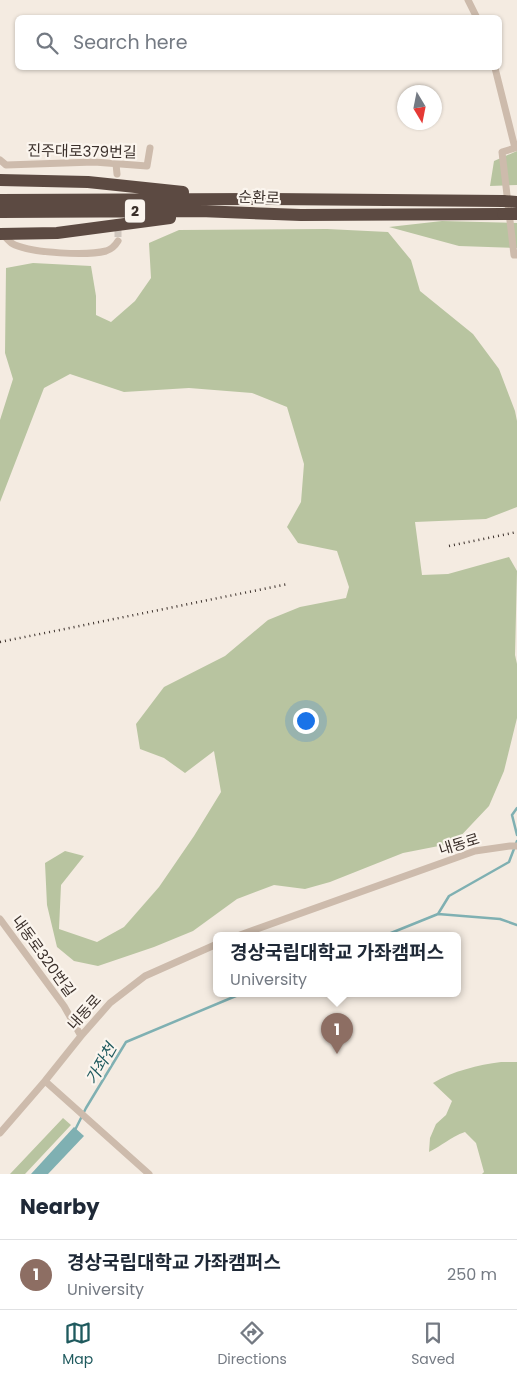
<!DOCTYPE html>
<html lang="en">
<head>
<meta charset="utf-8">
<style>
  body { margin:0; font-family:Poppins,"Noto Sans KR",sans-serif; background:#f6f6f7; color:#1f2937 }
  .compass { position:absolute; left:397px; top:85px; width:45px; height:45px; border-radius:50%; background:#fff; box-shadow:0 1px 4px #0004; rotate:170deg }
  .you { position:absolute; left:305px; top:720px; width:18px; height:18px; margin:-12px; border:4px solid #fff; border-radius:50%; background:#1a73e8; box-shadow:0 0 0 8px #1a73e833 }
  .badge { display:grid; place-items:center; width:32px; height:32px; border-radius:50%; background:#1f5a5e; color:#fff; font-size:16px; font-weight:700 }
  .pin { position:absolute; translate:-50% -41px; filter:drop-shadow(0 1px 2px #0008) }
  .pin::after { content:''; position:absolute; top:26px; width:18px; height:15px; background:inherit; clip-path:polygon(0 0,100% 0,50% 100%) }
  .popup { position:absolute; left:213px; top:932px; width:248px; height:65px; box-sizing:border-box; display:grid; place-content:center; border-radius:8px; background:#fff; filter:drop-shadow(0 1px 4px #0005); font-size:16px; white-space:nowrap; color:#747a83 }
  .popup b { font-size:19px; color:#1f2937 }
  .popup::after { content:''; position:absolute; left:50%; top:100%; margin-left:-10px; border:10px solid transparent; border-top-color:#fff }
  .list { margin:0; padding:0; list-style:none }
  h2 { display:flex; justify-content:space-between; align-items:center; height:65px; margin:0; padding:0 20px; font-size:21px }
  h2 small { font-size:16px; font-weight:400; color:#747a83 }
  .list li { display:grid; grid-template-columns:32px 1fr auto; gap:15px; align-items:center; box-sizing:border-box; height:70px; padding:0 20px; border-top:1px solid #e0e1e3 }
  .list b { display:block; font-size:19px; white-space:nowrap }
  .list p { margin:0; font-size:16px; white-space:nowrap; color:#747a83 }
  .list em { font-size:16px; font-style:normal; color:#747a83 }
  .icon { flex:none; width:28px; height:28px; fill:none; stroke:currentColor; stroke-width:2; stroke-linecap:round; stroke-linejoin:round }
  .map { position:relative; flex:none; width:517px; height:1174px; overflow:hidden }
  .search { position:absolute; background:#fff; box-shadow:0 1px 4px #0004; left:15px; right:15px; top:15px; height:55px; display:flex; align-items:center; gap:12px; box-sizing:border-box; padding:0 18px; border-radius:8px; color:#747a83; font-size:19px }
  .sheet { height:135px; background:#fff }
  nav { display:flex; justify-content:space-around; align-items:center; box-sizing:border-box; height:70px; border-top:1px solid #e0e1e3; background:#fff; font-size:14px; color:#747a83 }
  nav a { display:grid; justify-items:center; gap:2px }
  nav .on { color:#1f5a5e }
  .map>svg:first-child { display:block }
</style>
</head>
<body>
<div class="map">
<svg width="517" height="1174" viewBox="0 0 517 1174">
  <rect width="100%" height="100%" fill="#f4ebe1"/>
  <path fill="#b8c4a0" d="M 517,151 L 517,185 L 490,186 L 494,161 Z
    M 442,221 L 517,223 L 517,248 L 459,246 L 389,227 Z
    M 327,229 L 388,232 L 411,260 L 420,291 L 473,334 L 499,369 L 515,411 L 517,421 L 517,507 L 486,519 L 415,522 L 422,575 L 448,574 L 509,557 L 517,571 L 515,655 L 517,664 L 517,718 L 504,771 L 489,806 L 454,843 L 403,853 L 330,882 L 305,889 L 274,885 L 237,899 L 193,931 L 154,947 L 98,966 L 74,961 L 57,947 L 47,905 L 45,863 L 65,851 L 84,856 L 61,885 L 59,929 L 97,942 L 124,927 L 159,887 L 194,836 L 221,792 L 214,751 L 185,773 L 164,758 L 140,749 L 136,724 L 164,687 L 225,656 L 268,620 L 300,607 L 346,598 L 349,587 L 337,551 L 298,543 L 287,527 L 301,502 L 304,464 L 287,407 L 252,393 L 189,388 L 124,392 L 70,374 L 44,388 L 0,502 L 0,420 L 13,379 L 5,353 L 6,268 L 33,263 L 91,266 L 96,296 L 96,315 L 111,322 L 135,301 L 151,278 L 149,243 L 179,230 Z
    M 501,1062 L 517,1062 L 517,1174 L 482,1174 L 484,1172 L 476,1143 L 465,1132 C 450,1137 442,1146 429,1152 L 430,1138 L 436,1124 L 446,1115 L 452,1101 L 433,1083 C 453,1071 478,1065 501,1062 Z
    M 63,1118 L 71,1125 L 25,1174 L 10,1174 Z"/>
  <path fill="#7fb0b2" d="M 74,1127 L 84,1136 L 48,1174 L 31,1174 Z"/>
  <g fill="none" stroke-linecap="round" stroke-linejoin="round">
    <path stroke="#7fb0b2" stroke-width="2.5" d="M 517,808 L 512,815 L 517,835
      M 438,914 L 449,896 L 509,862 L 517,841
      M 386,935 L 438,914 L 500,919 L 517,925
      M 75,1130 L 86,1108 L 126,1042 L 243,993"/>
    <path stroke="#cfc6bd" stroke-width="7" stroke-dasharray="7 3.5" stroke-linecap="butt" d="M 118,209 L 118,241"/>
    <path stroke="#cdbbac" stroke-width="7" d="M 468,0 L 477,18
      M 495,68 L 515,148 L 502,152 L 514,255 L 517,255
      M 0,160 L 6,165 L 94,162 L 147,166 L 150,148
      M 116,164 L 117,174
      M 3,235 C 7,238 10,243 15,245 C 34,253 86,256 106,251 C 112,249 115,246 118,241
      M 0,919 L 64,1006 L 81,1036
      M 240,935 L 475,851 L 510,846 L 517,846
      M 45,1081 L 149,1174
      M 0,1133 L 45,1081 L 81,1036 L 110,1003 L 145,976 L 217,944"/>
    <path stroke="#5c4a42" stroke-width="12" d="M 0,180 L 88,182 L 183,192
      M 0,200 L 270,199 L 503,201
      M 0,212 L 200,211 L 301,215 L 503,214
      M 0,234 L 57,233 L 170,218"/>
    <path stroke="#3b302b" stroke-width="2.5" stroke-dasharray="1 4" stroke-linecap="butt" d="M 449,546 L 517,532
      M 0,642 L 288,584"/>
    <path stroke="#5c4a42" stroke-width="12" d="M 503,201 L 517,202
      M 503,214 L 517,214"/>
  </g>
  <g text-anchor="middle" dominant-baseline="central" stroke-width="4.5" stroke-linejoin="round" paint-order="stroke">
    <rect fill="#fbf5ee" stroke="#756b66" stroke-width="1" x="125" y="199.5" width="20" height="23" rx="4"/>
    <g font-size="14" font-weight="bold" fill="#3b302b">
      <text x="135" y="211">2</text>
    </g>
    <g font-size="15" fill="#3b302b" stroke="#fbf5ee">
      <text transform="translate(82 151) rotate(1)">진주대로379번길</text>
      <text transform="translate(259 197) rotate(2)">순환로</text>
      <text transform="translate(459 844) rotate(-17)">내동로</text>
      <text transform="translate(44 956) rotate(54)">내동로320번길</text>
      <text transform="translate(84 1012) rotate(-48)">내동로</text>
    </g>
    <g font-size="16" font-style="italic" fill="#1f5a5e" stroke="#fbf5ee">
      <text transform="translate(101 1064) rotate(-60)">가좌천</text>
    </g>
  </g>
</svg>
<svg class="compass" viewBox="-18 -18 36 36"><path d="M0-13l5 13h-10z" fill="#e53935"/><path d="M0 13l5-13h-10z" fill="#747a83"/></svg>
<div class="you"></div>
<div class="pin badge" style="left:337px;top:1054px;background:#8d6e63">1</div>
<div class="popup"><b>경상국립대학교 가좌캠퍼스</b>University</div>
<div class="search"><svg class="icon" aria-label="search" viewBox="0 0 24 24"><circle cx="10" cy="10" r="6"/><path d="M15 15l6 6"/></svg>Search here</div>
</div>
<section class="sheet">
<h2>Nearby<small></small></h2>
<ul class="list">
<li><span class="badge" style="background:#8d6e63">1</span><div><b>경상국립대학교 가좌캠퍼스</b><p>University</p></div><em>250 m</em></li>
</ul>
</section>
<nav>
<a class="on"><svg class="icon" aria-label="map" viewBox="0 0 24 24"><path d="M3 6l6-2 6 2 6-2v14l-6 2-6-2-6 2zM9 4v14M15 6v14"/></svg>Map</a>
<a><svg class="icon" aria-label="directions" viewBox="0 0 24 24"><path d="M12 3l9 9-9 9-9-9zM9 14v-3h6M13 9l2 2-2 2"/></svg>Directions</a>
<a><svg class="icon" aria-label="saved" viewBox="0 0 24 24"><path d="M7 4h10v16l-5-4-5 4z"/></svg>Saved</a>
</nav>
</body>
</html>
